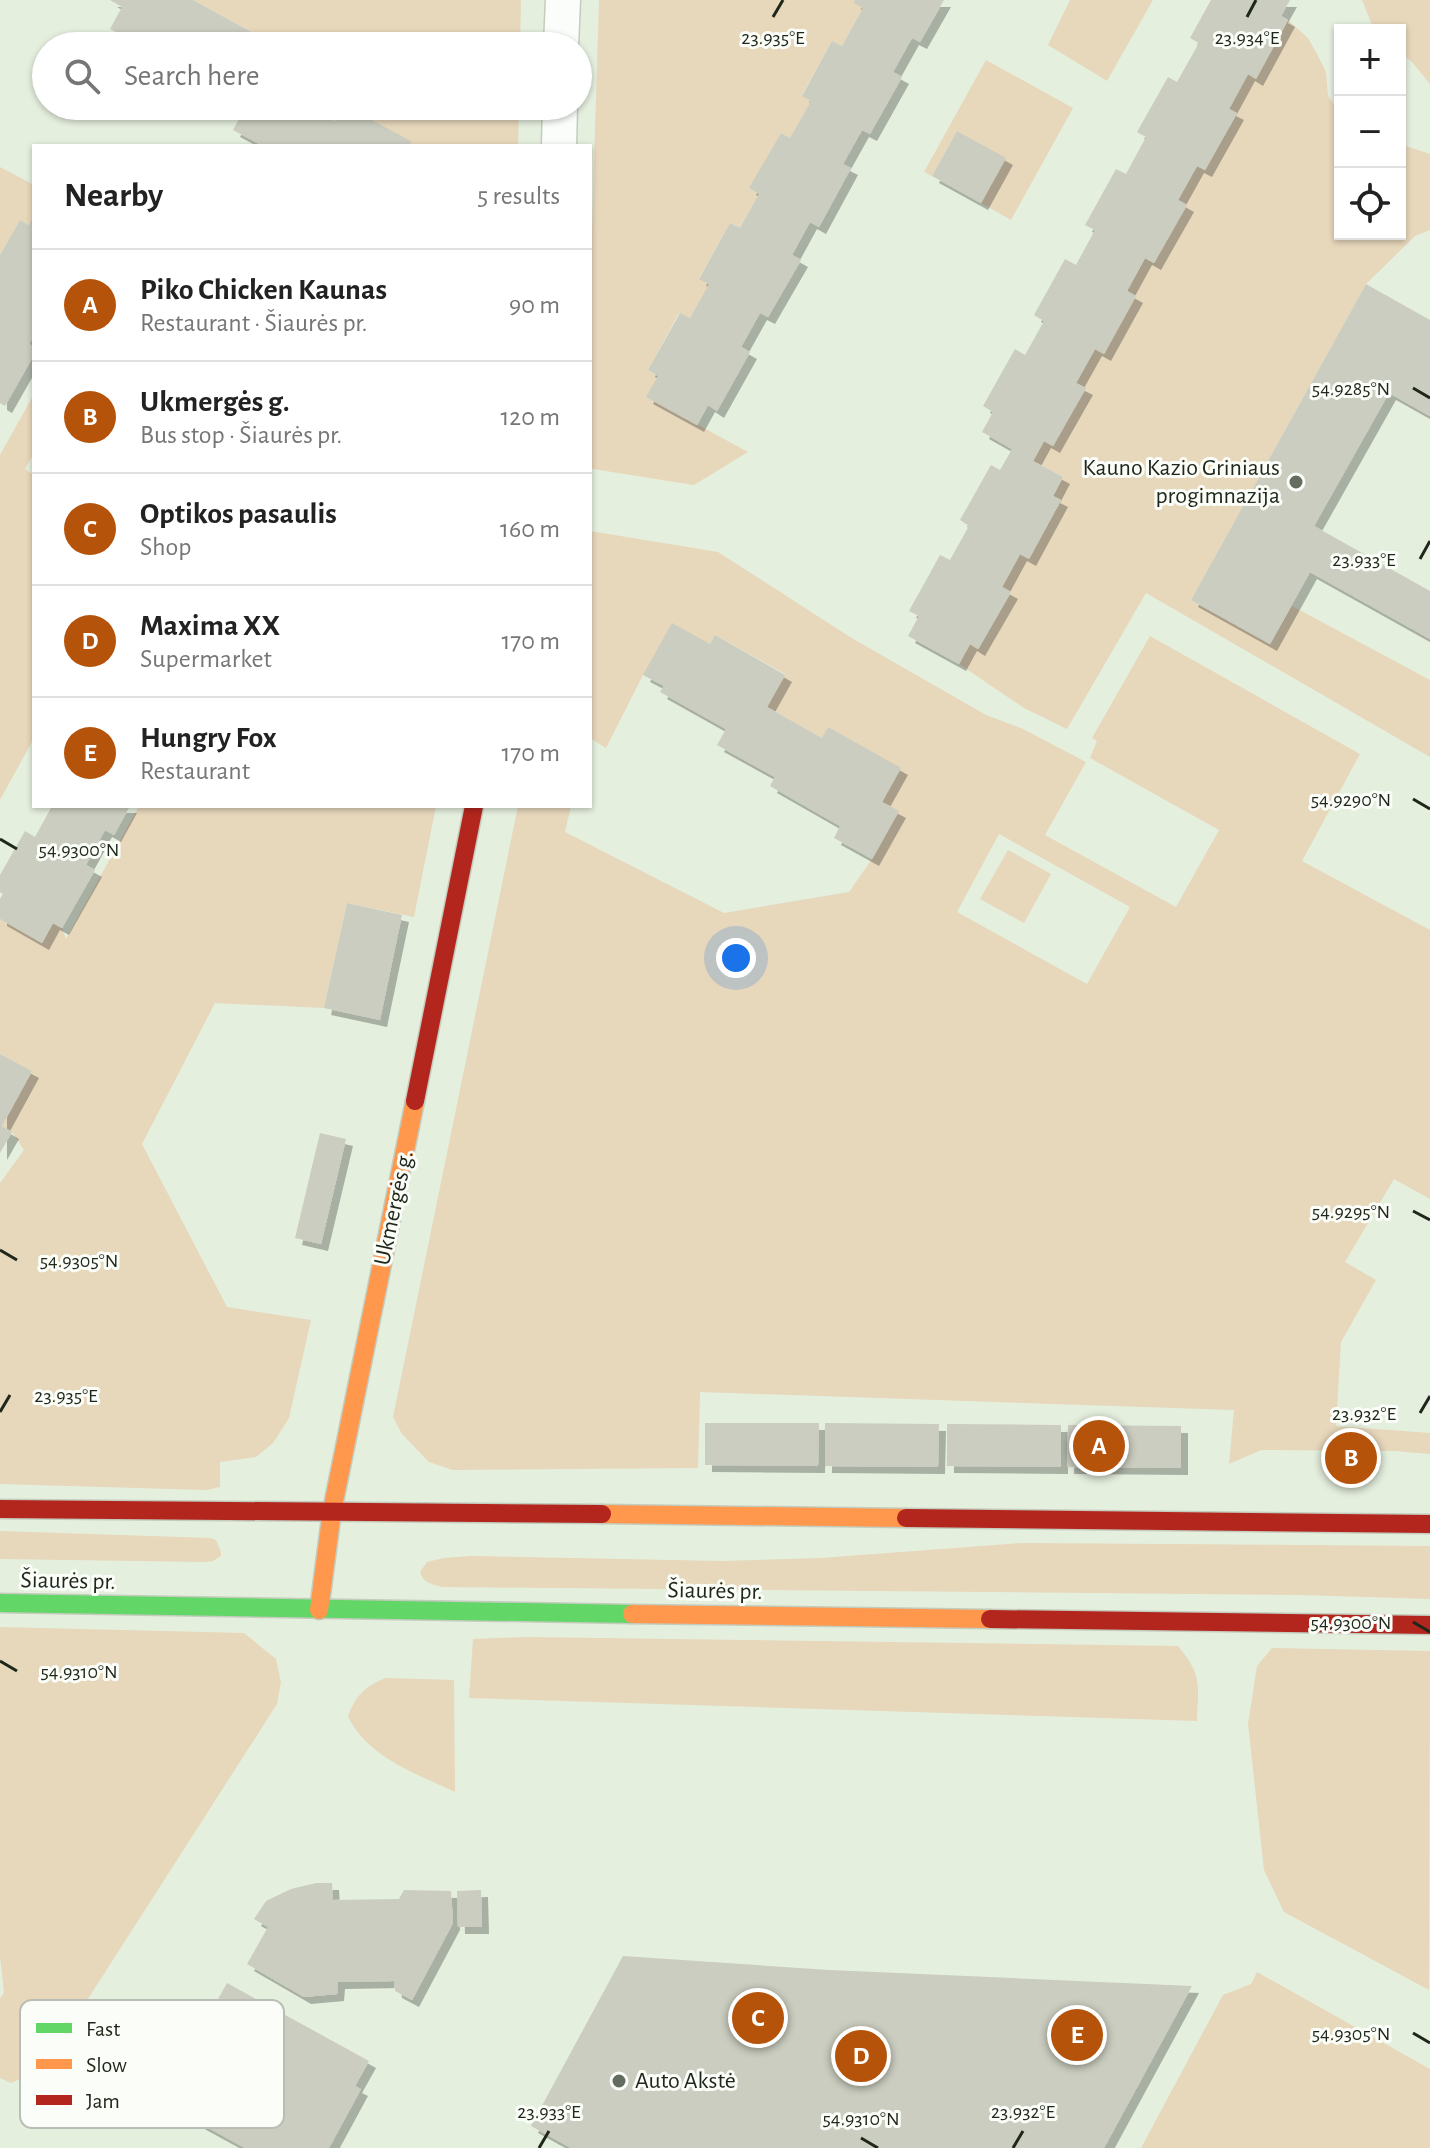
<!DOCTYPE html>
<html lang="en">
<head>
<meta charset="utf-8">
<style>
  body { margin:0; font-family:"Alegreya Sans",sans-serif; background:#f6f6f6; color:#222 }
  .controls { position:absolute; right:24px; top:24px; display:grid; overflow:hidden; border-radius:0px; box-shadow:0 2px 6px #0004 }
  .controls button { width:72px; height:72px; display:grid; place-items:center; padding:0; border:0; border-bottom:2px solid #e0e0e0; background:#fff; color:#222; font:40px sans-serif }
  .you { position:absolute; left:736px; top:958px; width:28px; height:28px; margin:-20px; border:6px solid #fff; border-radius:50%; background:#1a73e8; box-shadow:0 0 0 12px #1a73e833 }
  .badge { display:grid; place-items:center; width:52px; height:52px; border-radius:50%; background:#b45309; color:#fff; font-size:26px; font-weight:700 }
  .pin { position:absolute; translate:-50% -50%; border:4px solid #fff; box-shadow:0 2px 8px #0006 }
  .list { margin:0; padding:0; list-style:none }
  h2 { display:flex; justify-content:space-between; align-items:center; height:104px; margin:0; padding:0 32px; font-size:34px }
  h2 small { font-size:26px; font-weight:400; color:#767676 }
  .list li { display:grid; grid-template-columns:52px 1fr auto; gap:24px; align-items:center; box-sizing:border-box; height:112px; padding:0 32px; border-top:2px solid #e0e0e0 }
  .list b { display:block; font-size:30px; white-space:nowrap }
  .list p { margin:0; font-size:26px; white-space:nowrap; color:#767676 }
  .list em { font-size:26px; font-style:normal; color:#767676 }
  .icon { flex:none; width:44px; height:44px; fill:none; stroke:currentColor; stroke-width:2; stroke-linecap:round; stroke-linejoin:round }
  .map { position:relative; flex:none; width:1430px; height:2148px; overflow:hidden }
  .search { position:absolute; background:#fff; box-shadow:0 2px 6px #0004; left:32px; top:32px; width:560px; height:88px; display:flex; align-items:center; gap:20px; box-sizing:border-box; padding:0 28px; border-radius:44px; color:#767676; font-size:30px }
  .panel { position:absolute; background:#fff; box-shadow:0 2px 6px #0004; left:32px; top:144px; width:560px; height:664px; border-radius:0px }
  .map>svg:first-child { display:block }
</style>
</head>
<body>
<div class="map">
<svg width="1430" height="2148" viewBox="0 0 1430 2148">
  <defs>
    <filter id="shadow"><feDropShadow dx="7" dy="7" stdDeviation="0" flood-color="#0004"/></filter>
  </defs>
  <rect width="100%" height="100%" fill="#e5efde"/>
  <path fill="#e7d7bb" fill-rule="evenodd" d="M 193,0 L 521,0 L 520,46 L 277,46 Z
    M 599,0 L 855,0 L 863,8 L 842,46 L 832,41 L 802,95 L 811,101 L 790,138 L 781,133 L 750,188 L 759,194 L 740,228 L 730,223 L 699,278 L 709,284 L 690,318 L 679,313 L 648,370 L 658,376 L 647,397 L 748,452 L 694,485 L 593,469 L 590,466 L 590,295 Z
    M 1070,0 L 1153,0 L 1107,81 L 1048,45 Z
    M 1362,0 L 1430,0 L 1430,84 L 1412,62 L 1400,53 L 1400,30 L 1374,30 Z
    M 1288,20 L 1308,38 L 1318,56 L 1326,72 L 1328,96 L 1340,113 L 1340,234 L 1400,234 L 1400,144 L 1430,154 L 1430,230 L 1415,236 L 1366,284 L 1191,600 L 1270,644 L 1292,606 L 1430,680 L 1430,757 L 1146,593 L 1067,729 L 1024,708 L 959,664 L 970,644 L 979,649 L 1011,592 L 1002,587 L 1020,554 L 1029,558 L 1061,501 L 1053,496 L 1063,477 L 1033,461 L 1044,441 L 1053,446 L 1085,388 L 1076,383 L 1095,349 L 1136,296 L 1127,291 L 1145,258 L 1154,263 L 1186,205 L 1178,200 L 1197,166 L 1205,170 L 1237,114 L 1229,109 L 1248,74 L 1256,78 Z
    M 986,60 L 1073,108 L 1011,220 L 981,203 L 1005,158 L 957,131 L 932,176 L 924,172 Z
    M 346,106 L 519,106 L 518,146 L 408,146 L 410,141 Z
    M 0,167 L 34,185 L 34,215 L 29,225 L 20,220 L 0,255 Z
    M 34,394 L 34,453 L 25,469 L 34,475 L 34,738 L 0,800 L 0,455 Z
    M 590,531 L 718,552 L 850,637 L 986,715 L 1023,729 L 1086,762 L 1045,835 L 1176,907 L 1219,830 L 1090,758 L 1097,741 L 1092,738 L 1150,636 L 1360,754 L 1302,861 L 1430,930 L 1430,1199 L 1394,1179 L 1345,1262 L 1376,1280 L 1341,1342 L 1336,1426 L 1430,1433 L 1430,1454 L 1395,1451 L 1261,1450 L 1229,1464 L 1234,1410 L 700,1392 L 698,1468 L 453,1470 L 429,1462 L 402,1434 L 393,1417 L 518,806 L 571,806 L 565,832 L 724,913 L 849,892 L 872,859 L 898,812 L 882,802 L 828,727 L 822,738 L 767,707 L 785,674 L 715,635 L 710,644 L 643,675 L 606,748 L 590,738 ZM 999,834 L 1130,907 L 1087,984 L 957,912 Z
    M 139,806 L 436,806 L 414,917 L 347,903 L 324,1008 L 215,1003 L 142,1144 L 227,1307 L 311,1320 L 289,1418 L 273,1443 L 256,1457 L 220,1462 L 220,1487 L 206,1490 L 0,1484 L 0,1183 L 24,1150 L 12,1132 L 2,1126 L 32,1071 L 0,1054 L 0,919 L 42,943 L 53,923 L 62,928 L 66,939 Z
    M 1008,850 L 1051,874 L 1024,923 L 980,899 Z
    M 0,1531 L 211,1538 L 216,1540 L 221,1552 L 221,1556 L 213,1561 L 204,1562 L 0,1559 Z
    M 1023,1543 L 1430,1546 L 1430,1599 L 1301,1595 L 442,1587 C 432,1584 423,1583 420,1572 L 427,1562 L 444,1558 L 471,1556 L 722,1561 L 821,1558 Z
    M 0,1627 L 244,1633 L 276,1659 L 281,1682 L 277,1704 L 43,2069 L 11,2083 L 0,2078 L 0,1999 L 4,1992 L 0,1957 Z
    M 526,1637 L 1178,1646 C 1203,1676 1198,1685 1197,1721 L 469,1698 L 473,1639 Z
    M 1272,1648 L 1430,1651 L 1429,1990 L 1284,1912 L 1264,1870 L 1248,1724 L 1257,1666 Z
    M 386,1678 L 454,1680 L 455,1792 C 415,1773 369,1758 348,1717 C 355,1696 365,1686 386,1678 Z
    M 1257,1972 L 1430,2069 L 1430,2148 L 1141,2148 L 1223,1995 L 1251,1984 Z"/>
  <path fill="#cacdbf" filter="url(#shadow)" d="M 110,0 L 193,0 L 277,46 L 142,46 L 110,29 L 122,7 Z
    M 855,0 L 944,0 L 920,42 L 912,38 L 893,72 L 902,77 L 870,134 L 862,130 L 843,164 L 851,168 L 819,227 L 810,222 L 792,255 L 801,260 L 768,317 L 760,313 L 741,347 L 750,352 L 717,411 L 708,405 L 697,425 L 646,397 L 658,376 L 648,370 L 680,313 L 690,318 L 709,284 L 699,279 L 730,223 L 740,228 L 759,194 L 749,188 L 781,133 L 790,138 L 811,101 L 802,96 L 832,41 L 842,46 L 863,8 L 854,3 Z
    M 1211,0 L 1290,0 L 1281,16 L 1288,20 L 1256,79 L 1248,74 L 1229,109 L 1237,113 L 1205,170 L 1197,166 L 1178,200 L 1187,205 L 1154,263 L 1145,258 L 1127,291 L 1136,296 L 1104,354 L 1095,349 L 1076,383 L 1086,388 L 1053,446 L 1044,441 L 1033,461 L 1063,477 L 1053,496 L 1061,500 L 1029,559 L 1020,554 L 1002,587 L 1011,592 L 978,649 L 970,644 L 959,664 L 908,636 L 919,616 L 909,611 L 940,555 L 950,560 L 969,526 L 960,520 L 991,465 L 1000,470 L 1012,449 L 982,432 L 993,412 L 983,406 L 1015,349 L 1025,355 L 1044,321 L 1034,315 L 1065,259 L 1076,265 L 1095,230 L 1085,225 L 1116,169 L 1126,174 L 1146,137 L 1137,132 L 1168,77 L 1177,82 L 1199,43 L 1190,38 Z
    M 219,106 L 308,106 L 335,121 L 343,106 L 346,106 L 411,141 L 408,146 L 263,146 L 233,130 L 240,117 Z
    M 957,131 L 1006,158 L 981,203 L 932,176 Z
    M 34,215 L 34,335 L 29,344 L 34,347 L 34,355 L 5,406 L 0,403 L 0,255 L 20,220 L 29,225 Z
    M 1366,284 L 1430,320 L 1430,416 L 1389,393 L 1314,526 L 1430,591 L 1430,639 L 1310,572 L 1270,644 L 1191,600 Z
    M 672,623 L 710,644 L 715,635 L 785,675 L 767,707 L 822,738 L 828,727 L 901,768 L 882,802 L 899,811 L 872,859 L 834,838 L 840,826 L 770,786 L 775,777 L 717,745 L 726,729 L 660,692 L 664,686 L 643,675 Z
    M 52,806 L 130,806 L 114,835 L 105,830 L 86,865 L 95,870 L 62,928 L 53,923 L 42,943 L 0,919 L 0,899 L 3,894 L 0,892 L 0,875 L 25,831 L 35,837 Z
    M 347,903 L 402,915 L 380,1020 L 324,1008 Z
    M 0,1054 L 32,1071 L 2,1126 L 12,1132 L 0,1153 Z
    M 320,1133 L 346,1139 L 321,1244 L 295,1238 Z
    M 705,1423 L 819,1423 L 818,1466 L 705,1465 Z
    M 825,1423 L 939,1424 L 938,1467 L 825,1466 Z
    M 947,1424 L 1061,1425 L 1061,1467 L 947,1466 Z
    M 1068,1425 L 1181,1426 L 1181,1468 L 1067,1467 Z
    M 316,1883 L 332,1883 L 333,1900 L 399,1899 L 404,1890 L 451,1891 L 453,1923 L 412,2000 L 395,1991 L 394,1981 L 338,1982 L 337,1994 L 304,1997 L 247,1964 L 268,1927 L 254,1919 L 266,1901 L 291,1889 Z
    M 481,1890 L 482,1927 L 458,1927 L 457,1891 Z
    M 623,1956 L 829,1970 L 1192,1986 L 1104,2148 L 571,2148 L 531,2126 Z
    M 227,1983 L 369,2061 L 355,2086 L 361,2089 L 329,2148 L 245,2148 L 161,2102 Z"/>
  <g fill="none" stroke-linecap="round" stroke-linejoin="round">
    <defs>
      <path id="street" d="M 561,46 L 563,0
        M 559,146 L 560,106"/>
      <path id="fast" d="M 0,1603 L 632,1614"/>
      <path id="slow" d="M 602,1514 L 906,1518
        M 319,1610 L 332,1511 L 415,1101
        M 632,1614 L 990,1619"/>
      <path id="jam" d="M 415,1101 L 474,806
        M 0,1509 L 602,1514
        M 906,1518 L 1430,1524
        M 990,1619 L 1430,1625"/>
    </defs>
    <use href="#street" stroke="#c4ccbe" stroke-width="37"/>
    <use href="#fast" stroke="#c4ccbe" stroke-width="21"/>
    <use href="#slow" stroke="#c4ccbe" stroke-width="21"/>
    <use href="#jam" stroke="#c4ccbe" stroke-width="21"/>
    <use href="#street" stroke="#fbfdfa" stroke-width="34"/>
    <use href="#fast" stroke="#63d668" stroke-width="18"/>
    <use href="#slow" stroke="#ff974d" stroke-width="18"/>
    <use href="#jam" stroke="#b3261e" stroke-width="18"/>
  </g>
  <path fill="none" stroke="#1f261a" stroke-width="3" d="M 773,17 L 783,0M 1247,17 L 1256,0M 1413,388 L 1430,398M 1420,559 L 1430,541M 1413,799 L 1430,809M 0,839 L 17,849M 1413,1211 L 1430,1220M 0,1250 L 17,1260M 0,1412 L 10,1395M 1420,1413 L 1430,1396M 1413,1622 L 1430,1632M 0,1661 L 17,1671M 1413,2033 L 1430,2043M 861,2138 L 878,2148M 539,2148 L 549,2131M 1013,2148 L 1023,2131"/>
  <g fill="#646c5f" stroke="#fbfef8" stroke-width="3">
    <circle cx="1296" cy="482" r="8"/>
    <circle cx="619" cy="2081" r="8"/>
  </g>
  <g text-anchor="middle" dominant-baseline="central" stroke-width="6" stroke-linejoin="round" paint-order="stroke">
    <g font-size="24" fill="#1f261a" stroke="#fbfef8" text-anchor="end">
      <text x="1280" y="468">Kauno Kazio Griniaus<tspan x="1280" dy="28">progimnazija</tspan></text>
      <text x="635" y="2081" text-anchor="start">Auto Akstė</text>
    </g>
    <g font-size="24" fill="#1f261a" stroke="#fbfef8">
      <text transform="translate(394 1208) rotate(-78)">Ukmergės g.</text>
      <text transform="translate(68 1581) rotate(1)">Šiaurės pr.</text>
      <text transform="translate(715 1591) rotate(1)">Šiaurės pr.</text>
    </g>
  </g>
  <rect x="20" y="2000" width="264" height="128" rx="12" fill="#fbfef8" stroke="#b9bdb5" stroke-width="2"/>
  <rect x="36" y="2023" width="36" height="10" fill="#63d668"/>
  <rect x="36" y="2059" width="36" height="10" fill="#ff974d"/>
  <rect x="36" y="2095" width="36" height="10" fill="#b3261e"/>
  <g font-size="22" fill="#1f261a">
    <text x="86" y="2036">Fast</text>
    <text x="86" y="2072">Slow</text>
    <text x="86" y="2108">Jam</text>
  </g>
  <g font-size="20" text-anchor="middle" fill="#1f261a" stroke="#fbfef8" stroke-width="6" stroke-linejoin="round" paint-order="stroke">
    <text x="773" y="44">23.935°E</text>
    <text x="1247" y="44">23.934°E</text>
    <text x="1351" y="395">54.9285°N</text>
    <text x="1364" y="566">23.933°E</text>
    <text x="1351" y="806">54.9290°N</text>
    <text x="79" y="856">54.9300°N</text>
    <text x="1351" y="1218">54.9295°N</text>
    <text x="79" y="1267">54.9305°N</text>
    <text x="66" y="1402">23.935°E</text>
    <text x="1364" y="1420">23.932°E</text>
    <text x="1351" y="1629">54.9300°N</text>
    <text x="79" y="1678">54.9310°N</text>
    <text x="1351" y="2040">54.9305°N</text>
    <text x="549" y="2118">23.933°E</text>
    <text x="1023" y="2118">23.932°E</text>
    <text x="861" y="2125">54.9310°N</text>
  </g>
</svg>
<div class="controls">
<button>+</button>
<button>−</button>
<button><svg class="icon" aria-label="locate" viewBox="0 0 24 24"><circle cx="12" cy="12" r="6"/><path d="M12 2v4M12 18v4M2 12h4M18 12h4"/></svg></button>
</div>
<div class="you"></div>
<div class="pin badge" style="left:1099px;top:1446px">A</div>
<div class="pin badge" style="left:1351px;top:1458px">B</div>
<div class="pin badge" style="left:758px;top:2018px">C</div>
<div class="pin badge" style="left:861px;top:2056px">D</div>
<div class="pin badge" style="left:1077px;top:2035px">E</div>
<div class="search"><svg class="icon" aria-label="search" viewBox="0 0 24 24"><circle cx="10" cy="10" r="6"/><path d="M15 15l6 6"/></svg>Search here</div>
<section class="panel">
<h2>Nearby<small>5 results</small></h2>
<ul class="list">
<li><span class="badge">A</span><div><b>Piko Chicken Kaunas</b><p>Restaurant · Šiaurės pr.</p></div><em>90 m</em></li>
<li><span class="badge">B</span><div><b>Ukmergės g.</b><p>Bus stop · Šiaurės pr.</p></div><em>120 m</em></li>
<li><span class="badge">C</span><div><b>Optikos pasaulis</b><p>Shop</p></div><em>160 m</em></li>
<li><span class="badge">D</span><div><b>Maxima XX</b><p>Supermarket</p></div><em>170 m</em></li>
<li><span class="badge">E</span><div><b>Hungry Fox</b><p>Restaurant</p></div><em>170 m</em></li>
</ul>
</section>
</div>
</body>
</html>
